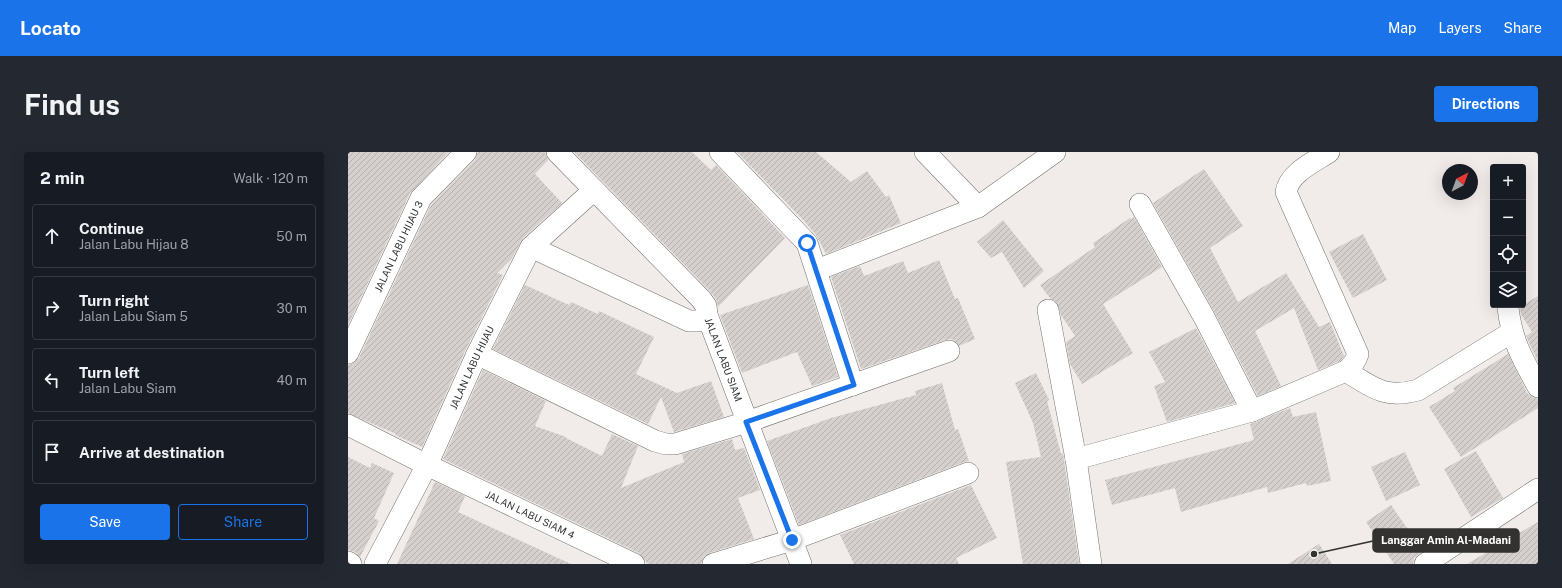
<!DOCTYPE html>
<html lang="en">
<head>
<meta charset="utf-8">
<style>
  body { margin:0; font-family:"Public Sans",sans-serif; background:#242831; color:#f1f3f6 }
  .controls { position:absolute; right:12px; top:12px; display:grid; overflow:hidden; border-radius:4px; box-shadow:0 4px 16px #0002 }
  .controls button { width:36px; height:36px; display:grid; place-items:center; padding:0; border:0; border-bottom:1px solid #363941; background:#171b24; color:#f1f3f6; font:20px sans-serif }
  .compass { position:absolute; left:1094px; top:12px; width:36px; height:36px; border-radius:50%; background:#171b24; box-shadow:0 4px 16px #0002; rotate:41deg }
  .stop { position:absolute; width:12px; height:12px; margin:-9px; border:3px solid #1a73e8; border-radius:50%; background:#fff }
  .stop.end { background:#1a73e8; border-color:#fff; box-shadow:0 1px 4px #0008 }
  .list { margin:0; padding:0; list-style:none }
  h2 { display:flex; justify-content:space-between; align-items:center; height:52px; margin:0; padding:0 16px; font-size:17px }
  h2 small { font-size:13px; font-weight:400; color:#9ea1a6 }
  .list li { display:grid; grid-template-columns:26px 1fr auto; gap:12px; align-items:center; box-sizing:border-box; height:64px; margin:0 8px 8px; padding:0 8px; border:1px solid #363941; border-radius:4px }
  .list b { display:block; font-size:15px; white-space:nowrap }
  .list p { margin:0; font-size:13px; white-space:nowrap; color:#9ea1a6 }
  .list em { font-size:13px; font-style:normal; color:#9ea1a6 }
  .actions { display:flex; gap:8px; padding:12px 16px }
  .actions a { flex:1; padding:9px 0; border:1px solid #1a73e8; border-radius:4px; text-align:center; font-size:14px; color:#1a73e8 }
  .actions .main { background:#1a73e8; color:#fff }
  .icon { flex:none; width:22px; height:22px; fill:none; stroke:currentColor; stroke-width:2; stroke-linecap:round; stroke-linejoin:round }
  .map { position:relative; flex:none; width:1190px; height:412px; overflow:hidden; border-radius:4px }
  header { display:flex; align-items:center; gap:24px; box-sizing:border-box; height:56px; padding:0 20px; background:#1a73e8; color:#fff }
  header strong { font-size:19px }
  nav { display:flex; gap:22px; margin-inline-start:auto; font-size:14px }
  .intro { display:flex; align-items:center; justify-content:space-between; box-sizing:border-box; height:96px; padding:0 24px }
  h1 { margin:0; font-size:28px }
  .button { padding:10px 18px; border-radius:4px; background:#1a73e8; color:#fff; font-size:14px; font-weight:700 }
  main { display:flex; gap:24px; padding:0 24px }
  aside { flex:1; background:#171b24; border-radius:4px; box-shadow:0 4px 16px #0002 }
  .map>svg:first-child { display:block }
</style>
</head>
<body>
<header>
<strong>Locato</strong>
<nav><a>Map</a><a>Layers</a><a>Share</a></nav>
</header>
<div class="intro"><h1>Find us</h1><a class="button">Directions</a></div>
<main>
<aside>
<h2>2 min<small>Walk · 120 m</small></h2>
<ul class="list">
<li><svg class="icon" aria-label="ahead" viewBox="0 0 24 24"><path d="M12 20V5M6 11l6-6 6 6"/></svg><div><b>Continue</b><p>Jalan Labu Hijau 8</p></div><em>50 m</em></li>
<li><svg class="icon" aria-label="right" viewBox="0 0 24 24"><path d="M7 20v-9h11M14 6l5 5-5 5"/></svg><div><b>Turn right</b><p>Jalan Labu Siam 5</p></div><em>30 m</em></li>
<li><svg class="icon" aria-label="left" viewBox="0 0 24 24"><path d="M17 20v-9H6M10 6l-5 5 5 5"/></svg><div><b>Turn left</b><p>Jalan Labu Siam</p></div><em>40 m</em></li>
<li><svg class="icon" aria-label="arrive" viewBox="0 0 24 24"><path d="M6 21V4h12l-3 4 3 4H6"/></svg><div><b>Arrive at destination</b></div></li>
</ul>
<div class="actions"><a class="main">Save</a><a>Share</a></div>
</aside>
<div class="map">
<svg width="1190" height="412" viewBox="0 0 1190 412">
  <defs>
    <pattern id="building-hatch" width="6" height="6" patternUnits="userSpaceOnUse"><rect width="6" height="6" fill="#d5cfcd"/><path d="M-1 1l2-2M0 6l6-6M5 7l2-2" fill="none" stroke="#b7b2b0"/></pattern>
  </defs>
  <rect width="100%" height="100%" fill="#f1ebe9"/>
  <path fill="url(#building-hatch)" d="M 0,0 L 101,0 L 62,41 L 0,173 Z
    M 130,0 L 197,0 L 200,8 L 187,22 L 214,51 L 175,86 L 164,106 L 149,121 L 155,123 L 118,197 L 74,295 L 47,283 L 48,282 L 0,261 L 0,213 L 6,211 L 11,206 L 83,53 L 127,8 Z
    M 226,0 L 344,0 L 363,18 L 368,13 L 437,86 L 370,155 L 368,147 L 362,139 Z
    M 389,0 L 468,0 L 503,30 L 519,19 L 538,45 L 541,43 L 553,71 L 478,102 L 468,83 L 457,70 Z
    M 856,17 L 895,74 L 862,96 L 890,150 L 938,121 L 971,175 L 982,170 L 996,204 L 992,209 L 970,218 L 946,156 L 907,179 L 933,234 L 910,244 L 866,159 L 805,51 Z
    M 786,65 L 814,115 L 755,152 L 785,201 L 734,232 L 722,212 L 718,190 L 727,184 L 713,163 L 709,151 L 702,146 L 692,133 L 747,95 L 745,91 L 782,66 L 783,67 Z
    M 655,68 L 696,119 L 676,136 L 654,100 L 643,106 L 629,90 Z
    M 1015,82 L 1039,128 L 1005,146 L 981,100 Z
    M 591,108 L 607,147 L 610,146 L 627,187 L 611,194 L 608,190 L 604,187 L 597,188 L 513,217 L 483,125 L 512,114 L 516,124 L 555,109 L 560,121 Z
    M 177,133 L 221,153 L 223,150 L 250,162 L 251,159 L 306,185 L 288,222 L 329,241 L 363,229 L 376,265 L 326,280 L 313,245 L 300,272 L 145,197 Z
    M 460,133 L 490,225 L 464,234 L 449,200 L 394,221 L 372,163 Z
    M 1190,144 L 1190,210 L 1178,184 L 1184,180 L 1173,162 L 1172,155 Z
    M 848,176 L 887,251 L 819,270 L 806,234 L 817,230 L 801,200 Z
    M 1160,202 L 1179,241 L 1184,245 L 1190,247 L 1190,256 L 1113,305 L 1081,255 L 1107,239 L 1105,236 Z
    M 135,218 L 198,249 L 187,274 L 218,285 L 218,286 L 254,304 L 264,282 L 290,294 L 273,336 L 336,310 L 334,302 L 384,287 L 387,298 L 396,296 L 412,338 L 390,346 L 406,387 L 361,401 L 356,404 L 353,412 L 300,412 L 291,401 L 95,307 Z
    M 688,221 L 701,248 L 699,249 L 713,302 L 715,301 L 731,412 L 675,412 L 658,310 L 693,305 L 685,271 L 667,231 Z
    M 594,231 L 607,278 L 610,277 L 621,309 L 616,310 L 451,373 L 419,289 L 483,266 L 568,243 L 567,239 Z
    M 942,256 L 945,265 L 968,260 L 983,329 L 959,334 L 958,331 L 920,341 L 919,335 L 833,360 L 827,336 L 764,353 L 757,328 L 906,288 L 902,272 Z
    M 1128,299 L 1155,346 L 1123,365 L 1096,317 Z
    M 1057,300 L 1072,333 L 1038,349 L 1023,315 Z
    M 0,305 L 22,316 L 24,311 L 46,321 L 26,366 L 31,369 L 12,405 L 7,400 L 0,398 Z
    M 87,330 L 117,344 L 110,360 L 223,412 L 49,412 Z
    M 623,333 L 649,386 L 608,406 L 611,412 L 506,412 L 492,383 Z
    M 1043,353 L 1075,399 L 1066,406 L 1065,412 L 1046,412 L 1018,370 Z
    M 1190,370 L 1190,412 L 1119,412 Z
    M 971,392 L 984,412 L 940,412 Z"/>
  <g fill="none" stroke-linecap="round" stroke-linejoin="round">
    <defs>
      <g id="minor">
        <path id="s1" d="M 209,0 L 353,147 L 358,154 L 359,163 L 453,412"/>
        <path d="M 372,0 L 459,91 L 505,233"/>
        <path d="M 577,0 L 630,55"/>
        <path d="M 792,52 L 856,165 L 904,259"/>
        <path d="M 183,95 L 341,169 L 351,169 L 359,163"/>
        <path d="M 469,118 L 630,55 L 707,0"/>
        <path d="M 1160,156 C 1164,189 1174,206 1190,235"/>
        <path d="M 700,158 L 728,307 L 743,412"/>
        <path id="s2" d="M 0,201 L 73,46 L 118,0"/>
        <path d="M 129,202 L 307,289 L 318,292 L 327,292 L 399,270 L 601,199"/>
        <path d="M 998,219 C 1025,236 1037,247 1070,238 L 1164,180"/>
        <path id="s3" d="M 0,273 L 79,313 L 286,412"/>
        <path d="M 728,307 L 904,259 L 998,219 C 1004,214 1008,209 1010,202 L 938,40 C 941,21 966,10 981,0"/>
        <path d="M 0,410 L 3,412"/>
        <path id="s4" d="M 27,412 L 79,313 L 129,202 L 183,95 L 246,38"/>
        <path d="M 365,412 L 444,388 L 620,321"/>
        <path d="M 1077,412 L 1190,337"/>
      </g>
    </defs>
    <use href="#minor" stroke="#75706e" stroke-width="22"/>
    <use href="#minor" stroke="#fff" stroke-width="21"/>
  </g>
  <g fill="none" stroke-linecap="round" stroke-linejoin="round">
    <path stroke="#1a73e8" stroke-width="5" d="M 444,388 L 398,270 L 506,233 L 459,91"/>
  </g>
  <g text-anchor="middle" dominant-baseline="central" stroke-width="3" stroke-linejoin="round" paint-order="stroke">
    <g font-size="10" fill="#343231" stroke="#fff">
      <text stroke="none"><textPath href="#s2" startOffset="118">JALAN LABU HIJAU 3</textPath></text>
      <text stroke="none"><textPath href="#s1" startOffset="271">JALAN LABU SIAM</textPath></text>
      <text stroke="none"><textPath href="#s4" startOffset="219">JALAN LABU HIJAU</textPath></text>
      <text stroke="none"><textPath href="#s3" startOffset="203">JALAN LABU SIAM 4</textPath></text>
    </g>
  </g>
  <path fill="none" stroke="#343231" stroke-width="1.5" d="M966 402L1025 389"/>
  <circle fill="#343231" stroke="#fff" stroke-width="1.5" cx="966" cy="402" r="4"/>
  <rect fill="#343231" stroke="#343231" stroke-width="1.5" x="1025" y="377" width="146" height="23" rx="4"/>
  <g font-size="11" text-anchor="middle" font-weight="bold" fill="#fff">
    <text x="1098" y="392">Langgar Amin Al-Madani</text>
  </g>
</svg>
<div class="controls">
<button>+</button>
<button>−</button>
<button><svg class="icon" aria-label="locate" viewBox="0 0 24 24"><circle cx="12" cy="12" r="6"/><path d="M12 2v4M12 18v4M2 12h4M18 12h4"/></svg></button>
<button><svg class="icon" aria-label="layers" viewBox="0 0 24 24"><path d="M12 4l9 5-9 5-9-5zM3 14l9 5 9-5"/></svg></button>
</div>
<svg class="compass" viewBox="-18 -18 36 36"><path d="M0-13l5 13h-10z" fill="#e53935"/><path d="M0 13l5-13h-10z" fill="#9ea1a6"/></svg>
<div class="stop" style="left:459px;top:91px"></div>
<div class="stop end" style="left:444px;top:388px"></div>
</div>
</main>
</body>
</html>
